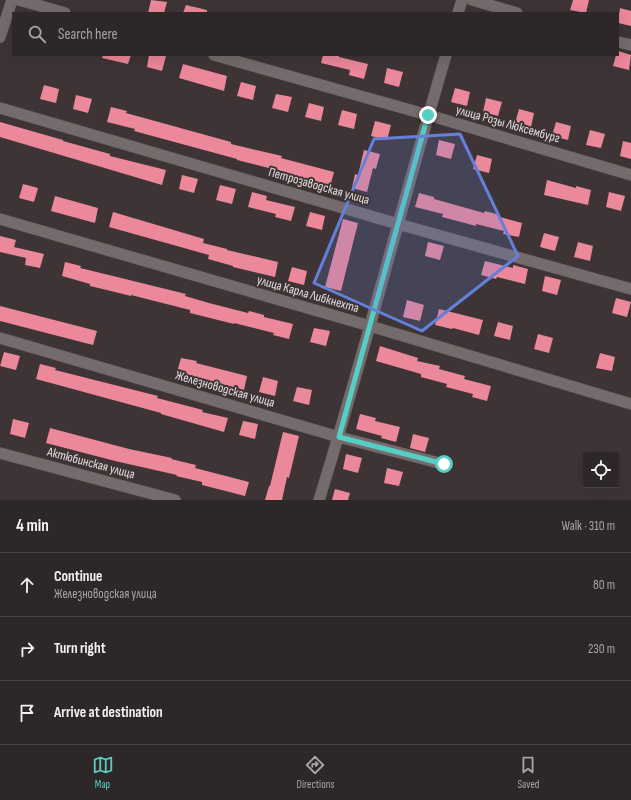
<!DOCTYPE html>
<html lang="en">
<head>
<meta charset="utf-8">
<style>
  body { margin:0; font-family:"Sofia Sans Condensed",sans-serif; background:#362f30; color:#f1f3f6 }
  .controls { position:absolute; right:12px; bottom:12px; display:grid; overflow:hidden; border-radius:0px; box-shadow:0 4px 16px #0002 }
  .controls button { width:36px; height:36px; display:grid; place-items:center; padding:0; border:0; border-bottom:1px solid #494445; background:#2e2728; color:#f1f3f6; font:20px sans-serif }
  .stop { position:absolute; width:12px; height:12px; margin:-9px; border:3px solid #55cec5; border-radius:50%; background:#fff }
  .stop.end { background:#55cec5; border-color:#fff; box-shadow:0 1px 4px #0008 }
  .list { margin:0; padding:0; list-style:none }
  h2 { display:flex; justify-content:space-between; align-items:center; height:52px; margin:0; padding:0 16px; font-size:17px }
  h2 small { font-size:13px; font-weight:400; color:#a7a5a8 }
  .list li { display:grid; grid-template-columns:26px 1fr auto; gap:12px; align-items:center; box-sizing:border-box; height:64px; padding:0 16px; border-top:1px solid #494445 }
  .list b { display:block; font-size:15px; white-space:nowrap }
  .list p { margin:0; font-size:13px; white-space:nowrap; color:#a7a5a8 }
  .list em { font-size:13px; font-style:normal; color:#a7a5a8 }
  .icon { flex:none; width:22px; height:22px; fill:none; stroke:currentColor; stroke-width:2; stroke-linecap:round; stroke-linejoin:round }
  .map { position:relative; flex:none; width:631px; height:500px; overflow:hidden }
  .search { position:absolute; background:#2e2728; box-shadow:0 4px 16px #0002; left:12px; right:12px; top:12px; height:44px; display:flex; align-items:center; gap:10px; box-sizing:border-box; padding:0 14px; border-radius:0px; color:#a7a5a8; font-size:15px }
  .sheet { height:244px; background:#2e2728 }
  nav { display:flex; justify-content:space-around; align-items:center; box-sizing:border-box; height:56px; border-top:1px solid #494445; background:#2e2728; font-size:11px; color:#a7a5a8 }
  nav a { display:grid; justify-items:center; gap:2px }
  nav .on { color:#55cec5 }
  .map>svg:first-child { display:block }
</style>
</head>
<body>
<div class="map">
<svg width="631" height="500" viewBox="0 0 631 500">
  <rect width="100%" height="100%" fill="#3e3435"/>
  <path fill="#eb889a" d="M 151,0 L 167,2 L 164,13 L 148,13 Z
    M 573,0 L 589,0 L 586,13 L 570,10 Z
    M 186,5 L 207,10 L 207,13 L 183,13 Z
    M 620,8 L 631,11 L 631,26 L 618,23 Z
    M 618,51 L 631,55 L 629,70 L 613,66 L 616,55 L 618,55 Z
    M 103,55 L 131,55 L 128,64 L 102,58 Z
    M 149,55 L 166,56 L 162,71 L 147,67 Z
    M 323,55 L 339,55 L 339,57 L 368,64 L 364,79 L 349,75 L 350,70 L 321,63 Z
    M 183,64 L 227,76 L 224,91 L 179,78 Z
    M 387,68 L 403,72 L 399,87 L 384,83 Z
    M 241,82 L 256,86 L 253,100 L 237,96 Z
    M 44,85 L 59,89 L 56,103 L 40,99 Z
    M 455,88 L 470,92 L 467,106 L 451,102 Z
    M 276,94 L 292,97 L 288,112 L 272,108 Z
    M 76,95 L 92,99 L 88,113 L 73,109 Z
    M 486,98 L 502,102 L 498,116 L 483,112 Z
    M 309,103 L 324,107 L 321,121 L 305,117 Z
    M 111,107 L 127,111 L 126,113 L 231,142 L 231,144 L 282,156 L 281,158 L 334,172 L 330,187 L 288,176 L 288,173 L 237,160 L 237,159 L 134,131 L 135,129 L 107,122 Z
    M 519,109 L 534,113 L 531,127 L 515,123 Z
    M 342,110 L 357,114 L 354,129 L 338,125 Z
    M 375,121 L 391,125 L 387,140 L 371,136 Z
    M 0,122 L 63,140 L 63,141 L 110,154 L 110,156 L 166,170 L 162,185 L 0,137 Z
    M 556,122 L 571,126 L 568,140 L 552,136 Z
    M 590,130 L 605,134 L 601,148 L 586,145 Z
    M 439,140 L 455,144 L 451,159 L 436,155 Z
    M 623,141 L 631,143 L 631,159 L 620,156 Z
    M 364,150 L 380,154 L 376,169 L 373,168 L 367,192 L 352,188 L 355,174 L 358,175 Z
    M 477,155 L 492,159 L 489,173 L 473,169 Z
    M 182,175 L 198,179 L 194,193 L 179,189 Z
    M 547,180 L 576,188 L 576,186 L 591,190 L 588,205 L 544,195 Z
    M 23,184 L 38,188 L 34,202 L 19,198 Z
    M 220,185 L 236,189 L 232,204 L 216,200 Z
    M 252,192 L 267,196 L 266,200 L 295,207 L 291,221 L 275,217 L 276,214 L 248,207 Z
    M 609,192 L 625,196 L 621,211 L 606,207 Z
    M 419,193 L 434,197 L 434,199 L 484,213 L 485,211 L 500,215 L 500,217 L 522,223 L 519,237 L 503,234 L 504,231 L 476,224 L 476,226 L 461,222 L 442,217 L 443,214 L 415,207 Z
    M 55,196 L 98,208 L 95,223 L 51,211 Z
    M 113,212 L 204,239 L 203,243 L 227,249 L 227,250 L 278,262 L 275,277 L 233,267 L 233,266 L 208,259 L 209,255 L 109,227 Z
    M 310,212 L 325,216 L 322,230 L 306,226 Z
    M 343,219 L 358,223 L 341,291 L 325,287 Z
    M 544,233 L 559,237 L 555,251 L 540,247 Z
    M 0,236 L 16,240 L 14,247 L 44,254 L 40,268 L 25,265 L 26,258 L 0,252 Z
    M 428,242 L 444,246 L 440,260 L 425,256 Z
    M 578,242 L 593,246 L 590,261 L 574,257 Z
    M 485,261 L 513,268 L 513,265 L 528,269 L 525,284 L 497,277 L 496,279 L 481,275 Z
    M 65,262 L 81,266 L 80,268 L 109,275 L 186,294 L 185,296 L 209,303 L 248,313 L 249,311 L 264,315 L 264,317 L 293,324 L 289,339 L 273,335 L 274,333 L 234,323 L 234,324 L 190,313 L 190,310 L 131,295 L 131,296 L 115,292 L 90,286 L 90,284 L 62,276 Z
    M 292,267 L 307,271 L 304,285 L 288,281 Z
    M 545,276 L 561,280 L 557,295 L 542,291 Z
    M 616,298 L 631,302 L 627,317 L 612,313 Z
    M 407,300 L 424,305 L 420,321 L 403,317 Z
    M 0,306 L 97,331 L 93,345 L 0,321 Z
    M 439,309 L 483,320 L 479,335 L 453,328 L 452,329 L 435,325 Z
    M 498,322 L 513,326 L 510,340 L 494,336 Z
    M 314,328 L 330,331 L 326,346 L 310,342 Z
    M 538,334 L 553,338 L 549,353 L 534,349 Z
    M 380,346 L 418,358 L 417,361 L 440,366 L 439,369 L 465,376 L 464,379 L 491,386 L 487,401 L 472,397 L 473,394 L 446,387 L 447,384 L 421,377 L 421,374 L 376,361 Z
    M 4,352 L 20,356 L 16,370 L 0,366 Z
    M 600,353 L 615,357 L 612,371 L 596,368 Z
    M 181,358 L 197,361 L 196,363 L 247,376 L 244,390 L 177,372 Z
    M 40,364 L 56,368 L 55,370 L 158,396 L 157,398 L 203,410 L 202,412 L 228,418 L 224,432 L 161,414 L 161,413 L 36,379 Z
    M 263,377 L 278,381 L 275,396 L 259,392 Z
    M 297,387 L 312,390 L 309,405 L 293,401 Z
    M 360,414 L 376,418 L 375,421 L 400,427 L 396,442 L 381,438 L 382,436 L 356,429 Z
    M 13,419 L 29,423 L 25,438 L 10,434 Z
    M 243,421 L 258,424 L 255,439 L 239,435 Z
    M 50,428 L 129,449 L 172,458 L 171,459 L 196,465 L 195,468 L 249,482 L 245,496 L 202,485 L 202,482 L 176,476 L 177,475 L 115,461 L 46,443 Z
    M 283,432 L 299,436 L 289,478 L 287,477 L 282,500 L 265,500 L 269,486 L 270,486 Z
    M 413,434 L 429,438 L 425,452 L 410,448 Z
    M 346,454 L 362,458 L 358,473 L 343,469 Z
    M 387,468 L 403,472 L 399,486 L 384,483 Z
    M 335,489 L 350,493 L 348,500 L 332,500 Z"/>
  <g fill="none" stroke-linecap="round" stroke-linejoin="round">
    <defs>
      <path id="minor" d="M 19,0 L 65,13
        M 472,0 L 517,13
        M 458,13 L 462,0
        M 0,37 L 12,0
        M 618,42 L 631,45
        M 214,55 L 428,115 L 631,175
        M 0,108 L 398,224 L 631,289
        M 0,219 L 370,326 L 631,404
        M 0,338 L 339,437 L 443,464
        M 0,453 L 175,500
        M 319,500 C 365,353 402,203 446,55"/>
    </defs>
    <use href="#minor" stroke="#5a5253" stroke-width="12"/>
    <use href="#minor" stroke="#766b6c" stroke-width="11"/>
  </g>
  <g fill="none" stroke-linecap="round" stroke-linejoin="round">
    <path stroke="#55cec5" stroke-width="5" d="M 428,115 L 339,437 L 444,464"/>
  </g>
  <path fill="#6380da" fill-opacity="0.2" stroke="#6380da" stroke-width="3" stroke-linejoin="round" d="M 460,134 L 518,256 L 422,331 L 314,283 L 374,139 Z"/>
  <g text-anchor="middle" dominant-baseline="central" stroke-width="4" stroke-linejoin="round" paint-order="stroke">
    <g font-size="13" fill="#e4dede" stroke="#3e3435">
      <text transform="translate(508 124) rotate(16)">улица Розы Люксембург</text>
      <text transform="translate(319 186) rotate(16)">Петрозаводская улица</text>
      <text transform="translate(308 294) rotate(16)">улица Карла Либкнехта</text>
      <text transform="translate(225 389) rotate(16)">Железноводская улица</text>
      <text transform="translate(91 463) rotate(15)">Актюбинская улица</text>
    </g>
  </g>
</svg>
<div class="controls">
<button><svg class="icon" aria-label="locate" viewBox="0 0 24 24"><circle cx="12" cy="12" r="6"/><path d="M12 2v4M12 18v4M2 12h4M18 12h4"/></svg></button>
</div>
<div class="stop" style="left:444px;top:464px"></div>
<div class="stop end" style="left:428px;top:115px"></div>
<div class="search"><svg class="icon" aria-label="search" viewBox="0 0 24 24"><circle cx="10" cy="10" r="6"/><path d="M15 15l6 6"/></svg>Search here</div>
</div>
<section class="sheet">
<h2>4 min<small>Walk · 310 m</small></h2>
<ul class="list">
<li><svg class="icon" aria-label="ahead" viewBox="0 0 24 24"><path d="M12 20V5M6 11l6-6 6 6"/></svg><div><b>Continue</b><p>Железноводская улица</p></div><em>80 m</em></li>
<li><svg class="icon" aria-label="right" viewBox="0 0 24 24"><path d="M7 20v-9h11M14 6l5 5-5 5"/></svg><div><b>Turn right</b></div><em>230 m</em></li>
<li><svg class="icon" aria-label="arrive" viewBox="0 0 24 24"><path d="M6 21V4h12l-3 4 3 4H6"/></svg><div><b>Arrive at destination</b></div></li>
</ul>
</section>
<nav>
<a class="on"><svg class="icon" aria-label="map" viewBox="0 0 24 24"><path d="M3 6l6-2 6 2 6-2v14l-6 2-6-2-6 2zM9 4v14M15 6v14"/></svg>Map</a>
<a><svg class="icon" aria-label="directions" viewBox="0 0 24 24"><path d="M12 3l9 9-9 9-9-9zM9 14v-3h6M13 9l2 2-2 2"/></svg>Directions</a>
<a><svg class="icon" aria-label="saved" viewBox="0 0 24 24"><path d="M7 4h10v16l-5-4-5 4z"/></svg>Saved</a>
</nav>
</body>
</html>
